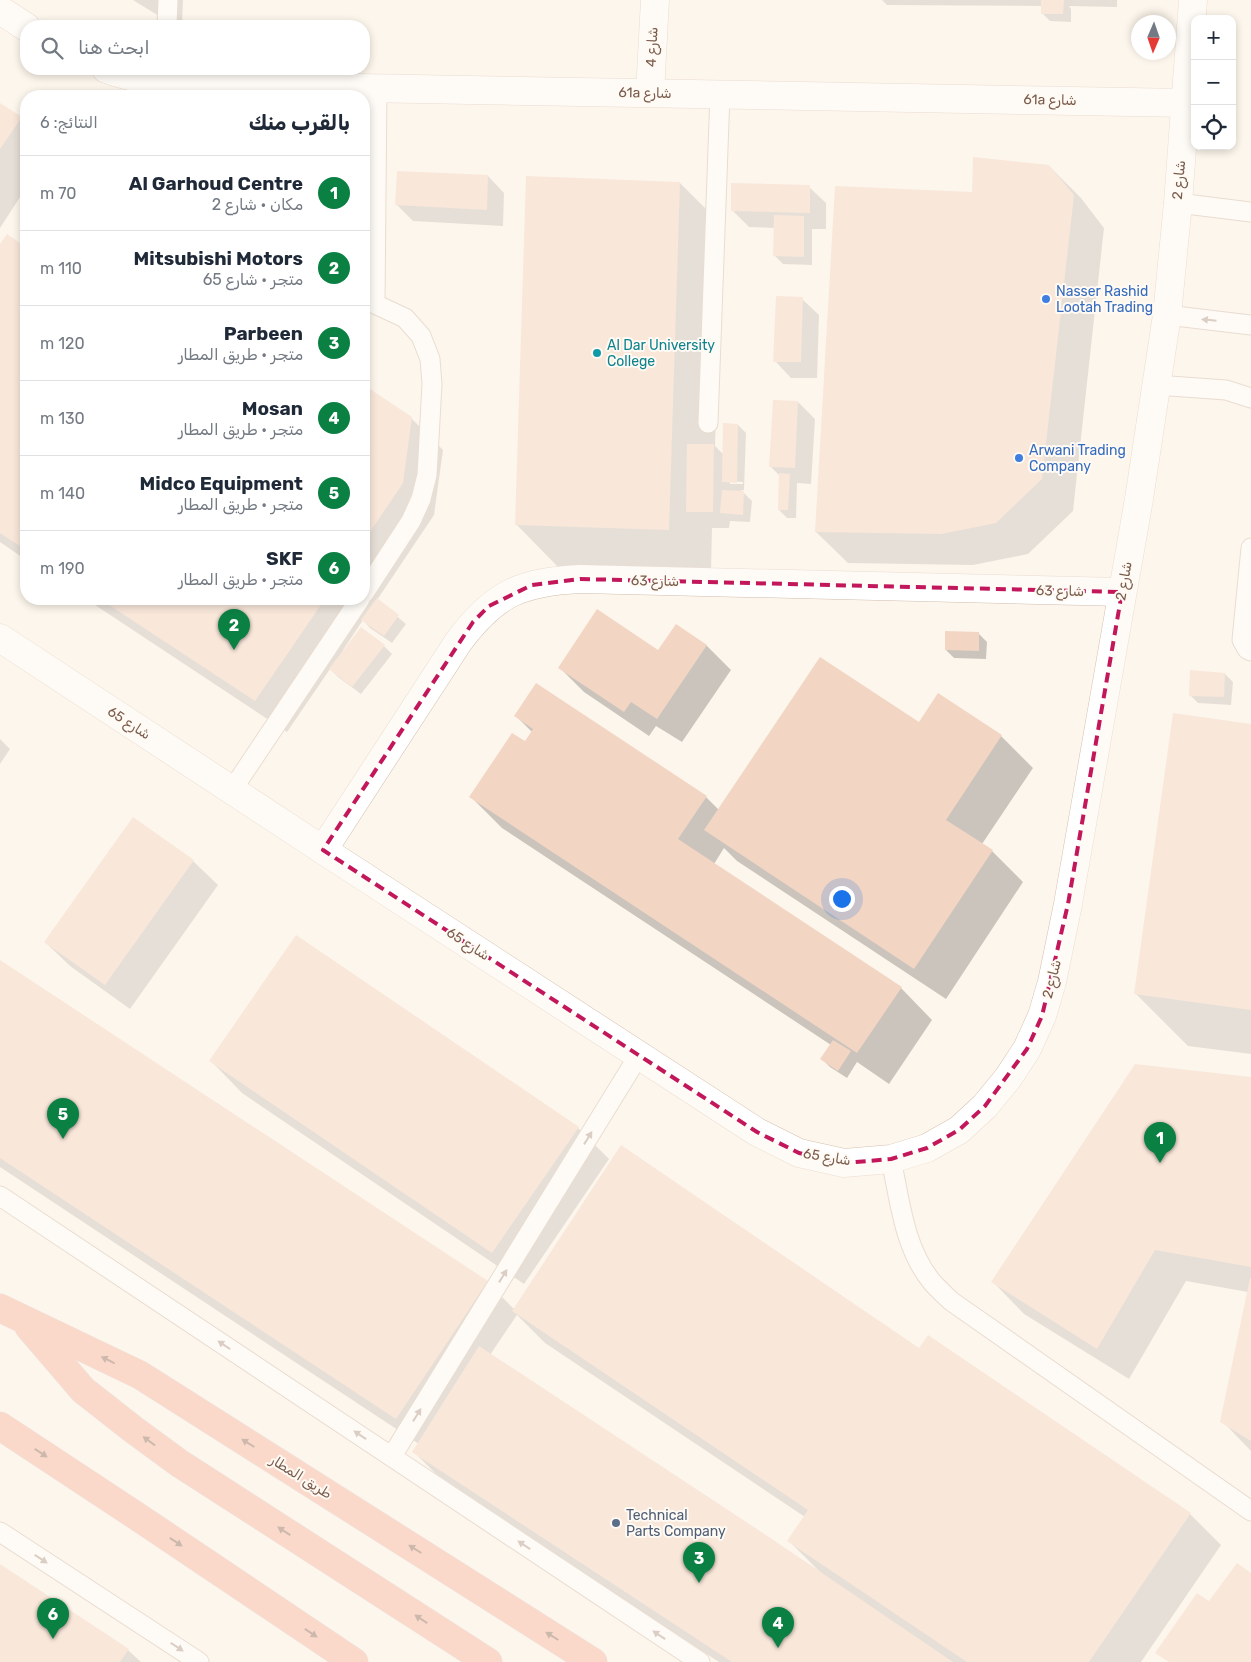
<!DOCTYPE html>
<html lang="ar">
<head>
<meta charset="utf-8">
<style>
  body { margin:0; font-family:Rubik,"Noto Naskh Arabic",sans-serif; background:#f6f6f7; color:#1f2937; direction:rtl }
  .controls { position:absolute; right:15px; top:15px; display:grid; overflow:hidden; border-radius:10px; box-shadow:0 2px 8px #0003 }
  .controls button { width:45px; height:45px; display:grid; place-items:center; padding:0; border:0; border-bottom:1px solid #e0e1e3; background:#fff; color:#1f2937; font:25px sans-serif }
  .compass { position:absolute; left:1131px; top:15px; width:45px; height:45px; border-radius:50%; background:#fff; box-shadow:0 2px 8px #0003; rotate:182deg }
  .you { position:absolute; left:841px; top:898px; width:18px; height:18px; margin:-12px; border:4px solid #fff; border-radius:50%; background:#1a73e8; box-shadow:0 0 0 8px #1a73e833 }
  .badge { display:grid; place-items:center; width:32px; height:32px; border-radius:50%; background:#0b8043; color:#fff; font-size:16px; font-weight:700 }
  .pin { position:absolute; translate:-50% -41px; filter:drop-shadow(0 1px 2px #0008) }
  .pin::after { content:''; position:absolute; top:26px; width:18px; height:15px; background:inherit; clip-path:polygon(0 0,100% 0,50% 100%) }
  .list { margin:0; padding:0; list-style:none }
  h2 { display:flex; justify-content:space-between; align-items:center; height:65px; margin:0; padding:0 20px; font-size:21px }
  h2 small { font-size:16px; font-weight:400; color:#747a83 }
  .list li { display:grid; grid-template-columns:32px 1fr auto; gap:15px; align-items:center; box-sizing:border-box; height:75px; padding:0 20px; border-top:1px solid #e0e1e3 }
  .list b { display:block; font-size:19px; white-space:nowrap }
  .list p { margin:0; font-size:16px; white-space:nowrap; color:#747a83 }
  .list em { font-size:16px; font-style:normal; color:#747a83 }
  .icon { flex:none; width:28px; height:28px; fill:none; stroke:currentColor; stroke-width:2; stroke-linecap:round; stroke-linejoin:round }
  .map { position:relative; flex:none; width:1251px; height:1662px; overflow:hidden; direction:ltr }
  .search { position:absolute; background:#fff; box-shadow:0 2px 8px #0003; left:20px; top:20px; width:350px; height:55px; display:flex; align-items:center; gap:12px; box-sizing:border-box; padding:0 18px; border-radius:20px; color:#747a83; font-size:19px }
  .panel { position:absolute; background:#fff; box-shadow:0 2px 8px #0003; left:20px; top:90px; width:350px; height:515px; border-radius:20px; direction:rtl }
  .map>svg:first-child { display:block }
</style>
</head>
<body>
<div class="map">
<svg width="1251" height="1662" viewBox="0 0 1251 1662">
  <rect width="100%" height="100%" fill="#fdf6ec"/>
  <path fill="#0003" fill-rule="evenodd" d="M 133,0 L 183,0 L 182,26 L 175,26 Z
    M 882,0 L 1117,0 L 1117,7 L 1069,6 L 1071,9 L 1071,22 L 1050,21 L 1042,13 L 1042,6 L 887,5 Z
    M 0,104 L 26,123 L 26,188 L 0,228 Z
    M 1049,166 L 1081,198 L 1104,228 L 1073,511 L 1028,554 L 973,565 L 848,563 L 816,532 L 973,194 Z
    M 488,176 L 504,193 L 503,226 L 413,221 L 397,205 Z
    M 680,183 L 722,225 L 715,446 L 724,455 L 738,425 L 746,433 L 744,490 L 741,490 L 752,501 L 750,522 L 730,521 L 729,528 L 712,528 L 711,572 L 558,567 L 516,524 ZM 730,481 L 743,482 L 743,484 L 730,484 Z
    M 809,187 L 826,203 L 826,229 L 812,229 L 812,265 L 783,264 L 775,256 L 775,228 L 749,227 L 732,210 Z
    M 7,236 L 26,249 L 26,560 L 0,542 L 0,246 Z
    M 802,299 L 819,315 L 817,378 L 791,378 L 775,361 Z
    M 364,387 L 411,418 L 443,450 L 434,515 L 377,600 L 406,624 L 392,643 L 370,628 L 363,620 L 343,650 L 344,651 L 384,646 L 392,654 L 361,694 L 338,677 L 330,669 L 287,732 L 86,599 L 364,599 Z
    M 798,402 L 815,419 L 811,484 L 797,483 L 796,518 L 787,518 L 779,510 L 780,476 L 770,466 Z
    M 979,634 L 987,642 L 986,659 L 954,658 L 946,650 Z
    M 706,645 L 731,670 L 682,742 L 656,726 L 649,736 L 584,692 L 560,668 Z
    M 1225,674 L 1233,682 L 1231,705 L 1198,703 L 1190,695 Z
    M 938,695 L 1001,736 L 1033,768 L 982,844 L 992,851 L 1023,882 L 946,999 L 737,861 L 724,848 L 714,864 L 901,988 L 932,1020 L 889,1084 L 857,1062 L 847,1078 L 830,1067 L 822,1059 L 831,1045 L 502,828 L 471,797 L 525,743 L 532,732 L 516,716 L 706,797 L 719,810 L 919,723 Z
    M 1251,725 L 1251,1054 L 1188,1046 L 1136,994 Z
    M 0,739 L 10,749 L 0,764 Z
    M 193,861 L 218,885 L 130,1009 L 70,966 L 45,942 Z
    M 0,961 L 487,1282 L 515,1310 L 920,1350 L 1190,1514 L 1221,1545 L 1141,1662 L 719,1662 L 445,1483 L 414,1452 L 419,1444 L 0,1167 ZM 517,1315 L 545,1343 L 805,1517 L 789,1541 L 820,1572 L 490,1355 Z
    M 211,1061 L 578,1128 L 609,1159 L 524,1284 L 242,1093 Z
    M 1251,1078 L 1251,1451 L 1222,1421 L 1248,1292 L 1186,1281 L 1129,1379 L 1024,1314 L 993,1282 Z
    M 0,1566 L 128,1650 L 141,1662 L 0,1662 Z"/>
  <path fill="#f3d5c3" d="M 1041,0 L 1064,0 L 1063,14 L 1041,14 Z
    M 0,103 L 22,117 L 0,149 Z
    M 973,157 L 1049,165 L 1074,195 L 1042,479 L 996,523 L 941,534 L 815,532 L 835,186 L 972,192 Z
    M 397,171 L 488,175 L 487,210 L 395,205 Z
    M 526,176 L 680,182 L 669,530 L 515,525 Z
    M 731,183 L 810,185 L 810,213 L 731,211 Z
    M 774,215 L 804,216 L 804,257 L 773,256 Z
    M 7,234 L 26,247 L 26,550 L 0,533 L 0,244 Z
    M 776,296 L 803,297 L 801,362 L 773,362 Z
    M 364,385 L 412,417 L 403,483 L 364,541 Z
    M 773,400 L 798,401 L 795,468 L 769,467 Z
    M 723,423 L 738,424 L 737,483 L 722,482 Z
    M 687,444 L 714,444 L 713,512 L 686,512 Z
    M 779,473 L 790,474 L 788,510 L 778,510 Z
    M 722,490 L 744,491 L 743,515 L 720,513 Z
    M 377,598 L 399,615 L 384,636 L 361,620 Z
    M 100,599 L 325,599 L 255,701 Z
    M 597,609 L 658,650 L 676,624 L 707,645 L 657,719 L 631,702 L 624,712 L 558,668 Z
    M 361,627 L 385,645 L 352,687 L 329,669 Z
    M 945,631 L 979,632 L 979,651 L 945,650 Z
    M 820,657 L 919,722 L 938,693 L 1002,735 L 946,820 L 993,850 L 914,969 L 704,830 Z
    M 1190,670 L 1225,673 L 1224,697 L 1189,696 Z
    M 536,683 L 707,796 L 678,839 L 902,987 L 857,1053 L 469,797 L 512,733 L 525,741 L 533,729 L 514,716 Z
    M 1173,713 L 1251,724 L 1251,1010 L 1134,994 Z
    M 133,817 L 194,860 L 105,985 L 44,942 Z
    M 296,935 L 579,1127 L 492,1253 L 209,1061 Z
    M 0,960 L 488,1281 L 396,1419 L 0,1158 Z
    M 833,1040 L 851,1051 L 838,1071 L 820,1059 Z
    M 1135,1064 L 1251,1077 L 1251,1267 L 1155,1250 L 1097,1349 L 991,1282 Z
    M 621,1145 L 919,1348 L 928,1335 L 1191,1513 L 1089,1662 L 967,1662 L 787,1541 L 808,1510 L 512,1311 Z
    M 1250,1278 L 1251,1278 L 1251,1441 L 1220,1422 Z
    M 479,1346 L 769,1537 L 953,1662 L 732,1662 L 412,1452 Z
    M 1237,1563 L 1251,1573 L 1251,1662 L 1169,1662 L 1155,1653 L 1197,1593 L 1209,1601 Z
    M 0,1564 L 129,1649 L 120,1662 L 0,1662 Z"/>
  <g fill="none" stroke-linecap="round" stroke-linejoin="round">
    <defs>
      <path id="lane" d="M 167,26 L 168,0
        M 1178,203 L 1251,212
        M 364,299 L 405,318 L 421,336 L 430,359 L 432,384 L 427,475 L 421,499 L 411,521 L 364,593
        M 375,304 L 377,88
        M 1167,315 L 1251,325
        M 1156,385 L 1226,390 L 1251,398
        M 708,423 L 720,94
        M 1251,548 L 1242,640 L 1247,649 L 1251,651
        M 232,790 L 360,599
        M 891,1159 C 900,1201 904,1248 932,1282 C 938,1289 945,1295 951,1301 L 1251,1511
        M 0,1196 L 700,1662
        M 392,1456 L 639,1055
        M 0,1532 L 199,1662"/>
      <path id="street" d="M 0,10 L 26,27
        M 106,69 C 135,80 168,83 199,85 L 1186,103
        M 650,93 L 655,0
        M 323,850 L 459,641 C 495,593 521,582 580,579 L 1122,592"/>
      <path id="secondary" d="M 0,638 L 323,850 L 757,1132 L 799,1153 L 844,1163 L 891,1159 L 927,1148 L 959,1130 L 985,1106 L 1008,1078 L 1027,1049 L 1042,1016 L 1052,982 L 1068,904 L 1139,499 L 1167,315 L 1178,203 L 1193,0"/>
      <path id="highway" d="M 0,1308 L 140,1375 L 593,1662
        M 29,1327 L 83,1390 L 134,1430 L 179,1463 L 488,1662
        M 0,1426 L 135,1515 L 354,1662"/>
    </defs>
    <use href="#lane" stroke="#d1beb0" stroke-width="21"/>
    <use href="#street" stroke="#d1beb0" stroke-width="29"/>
    <use href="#secondary" stroke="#d6c0b0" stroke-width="29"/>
    <use href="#highway" stroke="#dad1cd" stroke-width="29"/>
    <use href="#lane" stroke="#fff" stroke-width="19"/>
    <use href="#street" stroke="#fff" stroke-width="28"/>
    <use href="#secondary" stroke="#fff" stroke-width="28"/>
    <use href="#highway" stroke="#f7b7a3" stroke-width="28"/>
  </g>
  <defs><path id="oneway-solid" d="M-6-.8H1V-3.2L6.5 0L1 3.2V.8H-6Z" transform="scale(1.25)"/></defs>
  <g fill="#af9d94">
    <use href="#oneway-solid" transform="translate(1209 320) rotate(-174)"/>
    <use href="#oneway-solid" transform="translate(588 1138) rotate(-58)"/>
    <use href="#oneway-solid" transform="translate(503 1276) rotate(-58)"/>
    <use href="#oneway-solid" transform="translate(224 1345) rotate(-146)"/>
    <use href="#oneway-solid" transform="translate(417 1415) rotate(-58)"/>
    <use href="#oneway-solid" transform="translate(360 1435) rotate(-146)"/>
    <use href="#oneway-solid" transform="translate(524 1545) rotate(-146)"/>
    <use href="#oneway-solid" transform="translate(41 1559) rotate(33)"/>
    <use href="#oneway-solid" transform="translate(659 1635) rotate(-146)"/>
    <use href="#oneway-solid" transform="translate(177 1647) rotate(33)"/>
  </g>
  <g fill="#936e5e">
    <use href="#oneway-solid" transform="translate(108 1360) rotate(-154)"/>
    <use href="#oneway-solid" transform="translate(149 1441) rotate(-144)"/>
    <use href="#oneway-solid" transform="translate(248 1443) rotate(-148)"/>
    <use href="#oneway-solid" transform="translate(41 1453) rotate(33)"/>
    <use href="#oneway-solid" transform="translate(284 1531) rotate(-147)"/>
    <use href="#oneway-solid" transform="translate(176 1542) rotate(34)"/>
    <use href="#oneway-solid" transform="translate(415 1549) rotate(-148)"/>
    <use href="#oneway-solid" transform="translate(421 1619) rotate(-147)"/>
    <use href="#oneway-solid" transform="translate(311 1633) rotate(34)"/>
    <use href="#oneway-solid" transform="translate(552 1636) rotate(-148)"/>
  </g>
  <path d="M0 0H1251V1662H0ZM 580,579 L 1122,592 L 1068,904 L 1042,1016 L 1027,1049 L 985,1106 L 959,1130 L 927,1148 L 891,1159 L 844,1163 L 799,1153 L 757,1132 L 323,850 L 473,622 L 489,606 L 532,585 Z" fill="#fdf6ec" fill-opacity=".55" fill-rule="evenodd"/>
  <path fill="none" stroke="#c2185b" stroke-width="4" stroke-dasharray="10 6" stroke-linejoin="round" d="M 580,579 L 1122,592 L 1068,904 L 1042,1016 L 1027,1049 L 985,1106 L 959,1130 L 927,1148 L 891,1159 L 844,1163 L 799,1153 L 757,1132 L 323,850 L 473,622 L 489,606 L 532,585 Z"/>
  <g fill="#3f7fe0" stroke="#fffaf3" stroke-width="2">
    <circle cx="1046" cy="299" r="5"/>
    <circle cx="1019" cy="458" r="5"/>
  </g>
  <circle fill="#0f9aa8" stroke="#fffaf3" stroke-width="2" cx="597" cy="353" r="5"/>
  <circle fill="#5c6f8a" stroke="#fffaf3" stroke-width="2" cx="616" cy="1523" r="5"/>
  <g text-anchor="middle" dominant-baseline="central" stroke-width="4" stroke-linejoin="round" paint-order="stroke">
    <g font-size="14" fill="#7a5c4d" stroke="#fffaf3">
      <text transform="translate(652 47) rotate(-87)">شارع 4</text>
      <text transform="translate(645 93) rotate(1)">61a شارع</text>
      <text transform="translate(1050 100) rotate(1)">61a شارع</text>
      <text transform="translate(1179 180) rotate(-85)">شارع 2</text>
      <text transform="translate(655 581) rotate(1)">شارع 63</text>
      <text transform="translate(1124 581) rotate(-80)">شارع 2</text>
      <text transform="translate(1060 591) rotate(1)">شارع 63</text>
      <text transform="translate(129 723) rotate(33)">شارع 65</text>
      <text transform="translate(468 944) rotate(33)">شارع 65</text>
      <text transform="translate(1052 979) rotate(-76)">شارع 2</text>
      <text transform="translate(827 1157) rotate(9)">شارع 65</text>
      <text transform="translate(301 1477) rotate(32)">طريق المطار</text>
    </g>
    <g font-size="14" fill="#366cbe" stroke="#fffaf3" text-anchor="start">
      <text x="1056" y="291">Nasser Rashid<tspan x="1056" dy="16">Lootah Trading</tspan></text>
      <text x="1029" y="450">Arwani Trading<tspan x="1029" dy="16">Company</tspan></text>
    </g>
    <g font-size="14" fill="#0d838f" stroke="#fffaf3" text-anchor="start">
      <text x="607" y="345">Al Dar University<tspan x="607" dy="16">College</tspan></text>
    </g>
    <g font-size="14" fill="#4e5e75" stroke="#fffaf3" text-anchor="start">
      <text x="626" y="1515">Technical<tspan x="626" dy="16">Parts Company</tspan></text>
    </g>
  </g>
</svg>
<div class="controls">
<button>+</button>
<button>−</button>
<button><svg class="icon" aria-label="locate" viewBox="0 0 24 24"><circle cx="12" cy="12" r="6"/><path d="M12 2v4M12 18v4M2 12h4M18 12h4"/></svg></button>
</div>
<svg class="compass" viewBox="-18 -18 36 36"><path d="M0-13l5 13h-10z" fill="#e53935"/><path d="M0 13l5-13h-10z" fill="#747a83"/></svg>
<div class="you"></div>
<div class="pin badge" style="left:1160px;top:1163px">1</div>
<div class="pin badge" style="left:234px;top:650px">2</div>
<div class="pin badge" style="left:699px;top:1583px">3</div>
<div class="pin badge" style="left:778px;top:1648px">4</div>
<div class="pin badge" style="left:63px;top:1139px">5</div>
<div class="pin badge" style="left:53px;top:1639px">6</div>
<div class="search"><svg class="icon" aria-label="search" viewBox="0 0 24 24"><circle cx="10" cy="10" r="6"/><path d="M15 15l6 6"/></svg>ابحث هنا</div>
<section class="panel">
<h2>بالقرب منك<small>النتائج: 6</small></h2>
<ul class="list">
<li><span class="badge">1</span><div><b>Al Garhoud Centre</b><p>مكان · شارع 2</p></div><em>70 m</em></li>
<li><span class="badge">2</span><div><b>Mitsubishi Motors</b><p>متجر · شارع 65</p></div><em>110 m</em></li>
<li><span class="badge">3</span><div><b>Parbeen</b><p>متجر · طريق المطار</p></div><em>120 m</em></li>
<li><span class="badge">4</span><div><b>Mosan</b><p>متجر · طريق المطار</p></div><em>130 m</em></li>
<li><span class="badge">5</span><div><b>Midco Equipment</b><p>متجر · طريق المطار</p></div><em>140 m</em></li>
<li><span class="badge">6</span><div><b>SKF</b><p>متجر · طريق المطار</p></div><em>190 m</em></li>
</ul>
</section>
</div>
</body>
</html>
